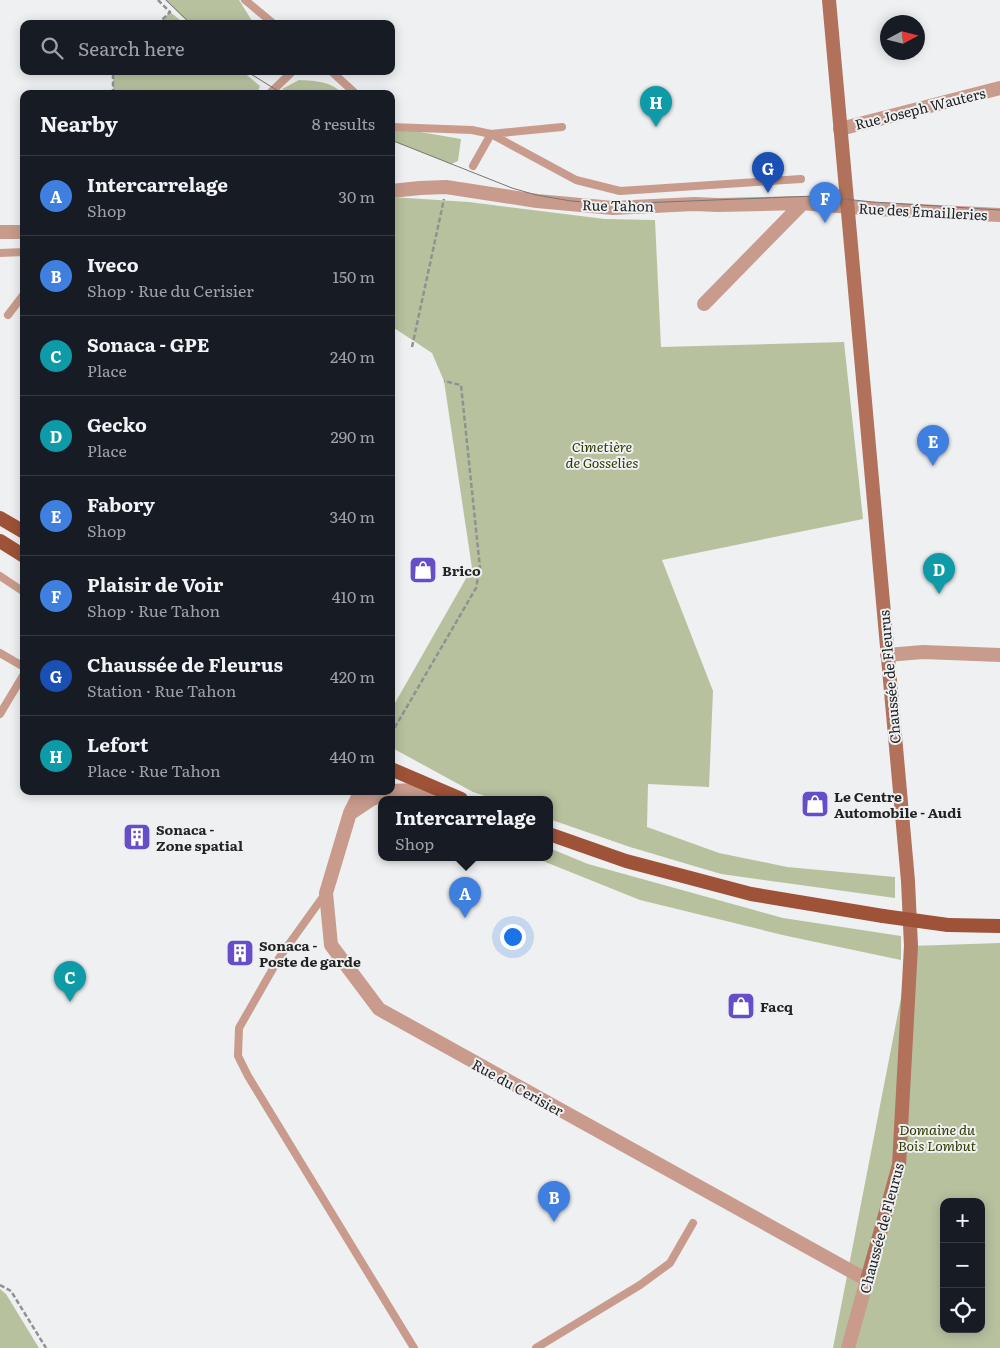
<!DOCTYPE html>
<html lang="en">
<head>
<meta charset="utf-8">
<style>
  body { margin:0; font-family:Literata,serif; background:#242831; color:#f1f3f6 }
  .controls { position:absolute; right:15px; bottom:15px; display:grid; overflow:hidden; border-radius:10px; box-shadow:0 2px 12px #0003 }
  .controls button { width:45px; height:45px; display:grid; place-items:center; padding:0; border:0; border-bottom:1px solid #363941; background:#171b24; color:#f1f3f6; font:25px sans-serif }
  .compass { position:absolute; left:880px; top:15px; width:45px; height:45px; border-radius:50%; background:#171b24; box-shadow:0 2px 12px #0003; rotate:83deg }
  .you { position:absolute; left:512px; top:936px; width:18px; height:18px; margin:-12px; border:4px solid #fff; border-radius:50%; background:#1a73e8; box-shadow:0 0 0 8px #1a73e833 }
  .badge { display:grid; place-items:center; width:32px; height:32px; border-radius:50%; background:#8c9099; color:#fff; font-size:16px; font-weight:700 }
  .pin { position:absolute; translate:-50% -41px; filter:drop-shadow(0 1px 2px #0008) }
  .pin::after { content:''; position:absolute; top:26px; width:18px; height:15px; background:inherit; clip-path:polygon(0 0,100% 0,50% 100%) }
  .popup { position:absolute; left:378px; top:796px; width:175px; height:65px; box-sizing:border-box; display:grid; place-content:center; border-radius:10px; background:#171b24; filter:drop-shadow(0 1px 4px #0005); font-size:16px; white-space:nowrap; color:#9ea1a6 }
  .popup b { font-size:19px; color:#f1f3f6 }
  .popup::after { content:''; position:absolute; left:50%; top:100%; margin-left:-10px; border:10px solid transparent; border-top-color:#171b24 }
  .list { margin:0; padding:0; list-style:none }
  h2 { display:flex; justify-content:space-between; align-items:center; height:65px; margin:0; padding:0 20px; font-size:21px }
  h2 small { font-size:16px; font-weight:400; color:#9ea1a6 }
  .list li { display:grid; grid-template-columns:32px 1fr auto; gap:15px; align-items:center; box-sizing:border-box; height:80px; padding:0 20px; border-top:1px solid #363941 }
  .list b { display:block; font-size:19px; white-space:nowrap }
  .list p { margin:0; font-size:16px; white-space:nowrap; color:#9ea1a6 }
  .list em { font-size:16px; font-style:normal; color:#9ea1a6 }
  .icon { flex:none; width:28px; height:28px; fill:none; stroke:currentColor; stroke-width:2; stroke-linecap:round; stroke-linejoin:round }
  .map { position:relative; flex:none; width:1000px; height:1348px; overflow:hidden }
  .search { position:absolute; background:#171b24; box-shadow:0 2px 12px #0003; left:20px; top:20px; width:375px; height:55px; display:flex; align-items:center; gap:12px; box-sizing:border-box; padding:0 18px; border-radius:10px; color:#9ea1a6; font-size:19px }
  .panel { position:absolute; background:#171b24; box-shadow:0 2px 12px #0003; left:20px; top:90px; width:375px; height:705px; border-radius:10px }
  .map>svg:first-child { display:block }
</style>
</head>
<body>
<div class="map">
<svg width="1000" height="1348" viewBox="0 0 1000 1348">
  <rect width="100%" height="100%" fill="#eff0f1"/>
  <path fill="#b7c19e" fill-rule="evenodd" d="M 165,0 L 239,0 L 254,24 L 190,24 Z
    M 170,12 L 185,24 L 158,24 Z
    M 113,71 L 242,71 L 260,86 L 257,94 L 113,94 Z
    M 299,80 C 316,81 331,81 343,94 L 292,94 L 282,89 Z
    M 391,127 L 461,139 L 458,161 L 451,164 L 391,140 Z
    M 391,197 L 469,202 L 605,219 L 655,220 L 661,347 L 844,342 L 863,519 L 662,560 L 713,691 L 709,787 L 648,784 L 647,827 L 719,853 L 787,867 L 895,877 L 895,898 L 721,874 L 630,847 L 549,819 L 549,799 L 494,799 L 473,792 L 396,750 L 391,745 L 391,710 L 472,568 L 444,381 L 432,353 L 391,326 Z
    M 549,848 L 588,864 L 783,918 L 901,936 L 901,960 L 787,936 L 640,900 L 533,857 L 549,857 Z
    M 1000,943 L 1000,1348 L 833,1348 L 911,946 ZM 944,1202 L 981,1202 L 981,1329 L 944,1329 Z
    M 0,1289 L 6,1294 L 39,1348 L 0,1348 Z"/>
  <g fill="none" stroke-linecap="round" stroke-linejoin="round">
    <path stroke="#919192" stroke-width="2.5" stroke-dasharray="5 2.5" stroke-linecap="butt" d="M 158,0 L 170,12 L 158,24
      M 113,94 L 113,71
      M 412,347 L 444,199
      M 391,734 L 476,588 L 480,568 L 461,385 L 444,381
      M 0,1285 L 11,1291 L 46,1348"/>
    <path stroke="#c89b8c" stroke-width="8" d="M 245,0 L 274,24
      M 331,71 L 356,94
      M 269,94 L 293,71
      M 391,127 L 472,130 L 491,134 L 562,127
      M 473,166 L 491,134 L 576,180 L 620,191 L 801,179
      M 0,253 L 24,252
      M 8,315 L 24,294
      M 0,576 L 24,592
      M 0,653 L 24,667
      M 0,714 L 24,674
      M 325,894 L 279,958 L 239,1028 L 238,1056 L 248,1076 L 414,1348
      M 536,1348 L 640,1285 L 670,1263 L 693,1223"/>
    <path stroke="#c89b8c" stroke-width="14" d="M 840,129 L 1000,88
      M 391,191 L 420,188 L 446,187 L 537,201 L 613,208 L 694,204 L 718,205 L 801,203 L 876,209 L 1000,215
      M 0,232 L 24,232
      M 704,304 L 801,205 L 801,203
      M 887,655 L 923,652 L 1000,655
      M 361,791 L 350,813 L 326,893 L 331,945 L 379,1009 L 867,1280 L 848,1348
      M 391,791 L 436,789
      M 351,813 L 372,799 L 391,791"/>
    <path stroke="#b1715b" stroke-width="14" d="M 829,0 L 908,881 L 911,946 L 899,1165 L 867,1280"/>
    <path stroke="#9e5237" stroke-width="14" d="M 0,518 L 24,532
      M 0,541 L 24,556
      M 391,769 L 461,799
      M 549,834 L 626,861 L 751,894 L 883,916
      M 948,925 L 1000,926"/>
    <path stroke="#767677" stroke-width="1" d="M 166,0 L 191,24
      M 246,71 L 283,94
      M 391,140 L 512,188 L 536,195 L 571,201 L 614,204 L 815,196 L 873,202 L 1000,210"/>
    <path stroke="#9e5237" stroke-width="14" d="M 883,916 L 948,925"/>
  </g>
  <defs>
    <symbol id="shop-square" viewBox="-11 -11 22 22"><rect x="-9" y="-9" width="18" height="18" rx="4" fill="#654ec7" stroke="#eff0f1"/><path d="M-5-2.5h2.3a2.7 3.5 0 0 1 5.4 0H5L5.5 6h-11ZM-1.5-2.5h3a1.5 2.3 0 0 0-3 0Z" fill="#fff"/></symbol>
    <symbol id="building-square" viewBox="-11 -11 22 22"><rect x="-9" y="-9" width="18" height="18" rx="4" fill="#654ec7" stroke="#eff0f1"/><path d="M-4-6H4V6H1V3H-1V6H-4ZM-2.5-4.3h1.7v1.8h-1.7ZM.8-4.3h1.7v1.8H.8ZM-2.5-1h1.7V.8h-1.7ZM.8-1h1.7V.8H.8Z" fill="#fff"/></symbol>
  </defs>
  <g fill-rule="evenodd">
    <use href="#shop-square" x="407" y="554" width="32" height="32"/>
    <use href="#shop-square" x="799" y="788" width="32" height="32"/>
    <use href="#building-square" x="121" y="821" width="32" height="32"/>
    <use href="#building-square" x="224" y="937" width="32" height="32"/>
    <use href="#shop-square" x="725" y="990" width="32" height="32"/>
  </g>
  <g text-anchor="middle" dominant-baseline="central" stroke-width="4" stroke-linejoin="round" paint-order="stroke">
    <g font-size="14" fill="#232324" stroke="#eff0f1">
      <text transform="translate(920 108) rotate(-14)">Rue Joseph Wauters</text>
      <text transform="translate(618 205) rotate(1)">Rue Tahon</text>
      <text transform="translate(923 211) rotate(3)">Rue des Émailleries</text>
      <text transform="translate(889 677) rotate(-95)">Chaussée de Fleurus</text>
      <text transform="translate(518 1087) rotate(29)">Rue du Cerisier</text>
      <text transform="translate(881 1228) rotate(-75)">Chaussée de Fleurus</text>
    </g>
    <g font-size="14" font-style="italic" fill="#2f3a00" stroke="#eff0f1">
      <text x="602" y="446">Cimetière<tspan x="602" dy="16">de Gosselies</tspan></text>
      <text x="937" y="1129">Domaine du<tspan x="937" dy="16">Bois Lombut</tspan></text>
    </g>
    <g font-size="14" font-weight="bold" fill="#232324" stroke="#eff0f1" text-anchor="start">
      <text x="442" y="570">Brico</text>
      <text x="834" y="796">Le Centre<tspan x="834" dy="16">Automobile - Audi</tspan></text>
      <text x="156" y="829">Sonaca -<tspan x="156" dy="16">Zone spatial</tspan></text>
      <text x="259" y="945">Sonaca -<tspan x="259" dy="16">Poste de garde</tspan></text>
      <text x="760" y="1006">Facq</text>
    </g>
  </g>
</svg>
<div class="controls">
<button>+</button>
<button>−</button>
<button><svg class="icon" aria-label="locate" viewBox="0 0 24 24"><circle cx="12" cy="12" r="6"/><path d="M12 2v4M12 18v4M2 12h4M18 12h4"/></svg></button>
</div>
<svg class="compass" viewBox="-18 -18 36 36"><path d="M0-13l5 13h-10z" fill="#e53935"/><path d="M0 13l5-13h-10z" fill="#9ea1a6"/></svg>
<div class="you"></div>
<div class="pin badge" style="left:465px;top:918px;background:#3f7fe0">A</div>
<div class="popup"><b>Intercarrelage</b>Shop</div>
<div class="pin badge" style="left:554px;top:1222px;background:#3f7fe0">B</div>
<div class="pin badge" style="left:70px;top:1002px;background:#0f9aa8">C</div>
<div class="pin badge" style="left:939px;top:594px;background:#0f9aa8">D</div>
<div class="pin badge" style="left:933px;top:466px;background:#3f7fe0">E</div>
<div class="pin badge" style="left:825px;top:223px;background:#3f7fe0">F</div>
<div class="pin badge" style="left:768px;top:193px;background:#1a4fb4">G</div>
<div class="pin badge" style="left:656px;top:127px;background:#0f9aa8">H</div>
<div class="search"><svg class="icon" aria-label="search" viewBox="0 0 24 24"><circle cx="10" cy="10" r="6"/><path d="M15 15l6 6"/></svg>Search here</div>
<section class="panel">
<h2>Nearby<small>8 results</small></h2>
<ul class="list">
<li><span class="badge" style="background:#3f7fe0">A</span><div><b>Intercarrelage</b><p>Shop</p></div><em>30 m</em></li>
<li><span class="badge" style="background:#3f7fe0">B</span><div><b>Iveco</b><p>Shop · Rue du Cerisier</p></div><em>150 m</em></li>
<li><span class="badge" style="background:#0f9aa8">C</span><div><b>Sonaca - GPE</b><p>Place</p></div><em>240 m</em></li>
<li><span class="badge" style="background:#0f9aa8">D</span><div><b>Gecko</b><p>Place</p></div><em>290 m</em></li>
<li><span class="badge" style="background:#3f7fe0">E</span><div><b>Fabory</b><p>Shop</p></div><em>340 m</em></li>
<li><span class="badge" style="background:#3f7fe0">F</span><div><b>Plaisir de Voir</b><p>Shop · Rue Tahon</p></div><em>410 m</em></li>
<li><span class="badge" style="background:#1a4fb4">G</span><div><b>Chaussée de Fleurus</b><p>Station · Rue Tahon</p></div><em>420 m</em></li>
<li><span class="badge" style="background:#0f9aa8">H</span><div><b>Lefort</b><p>Place · Rue Tahon</p></div><em>440 m</em></li>
</ul>
</section>
</div>
</body>
</html>
